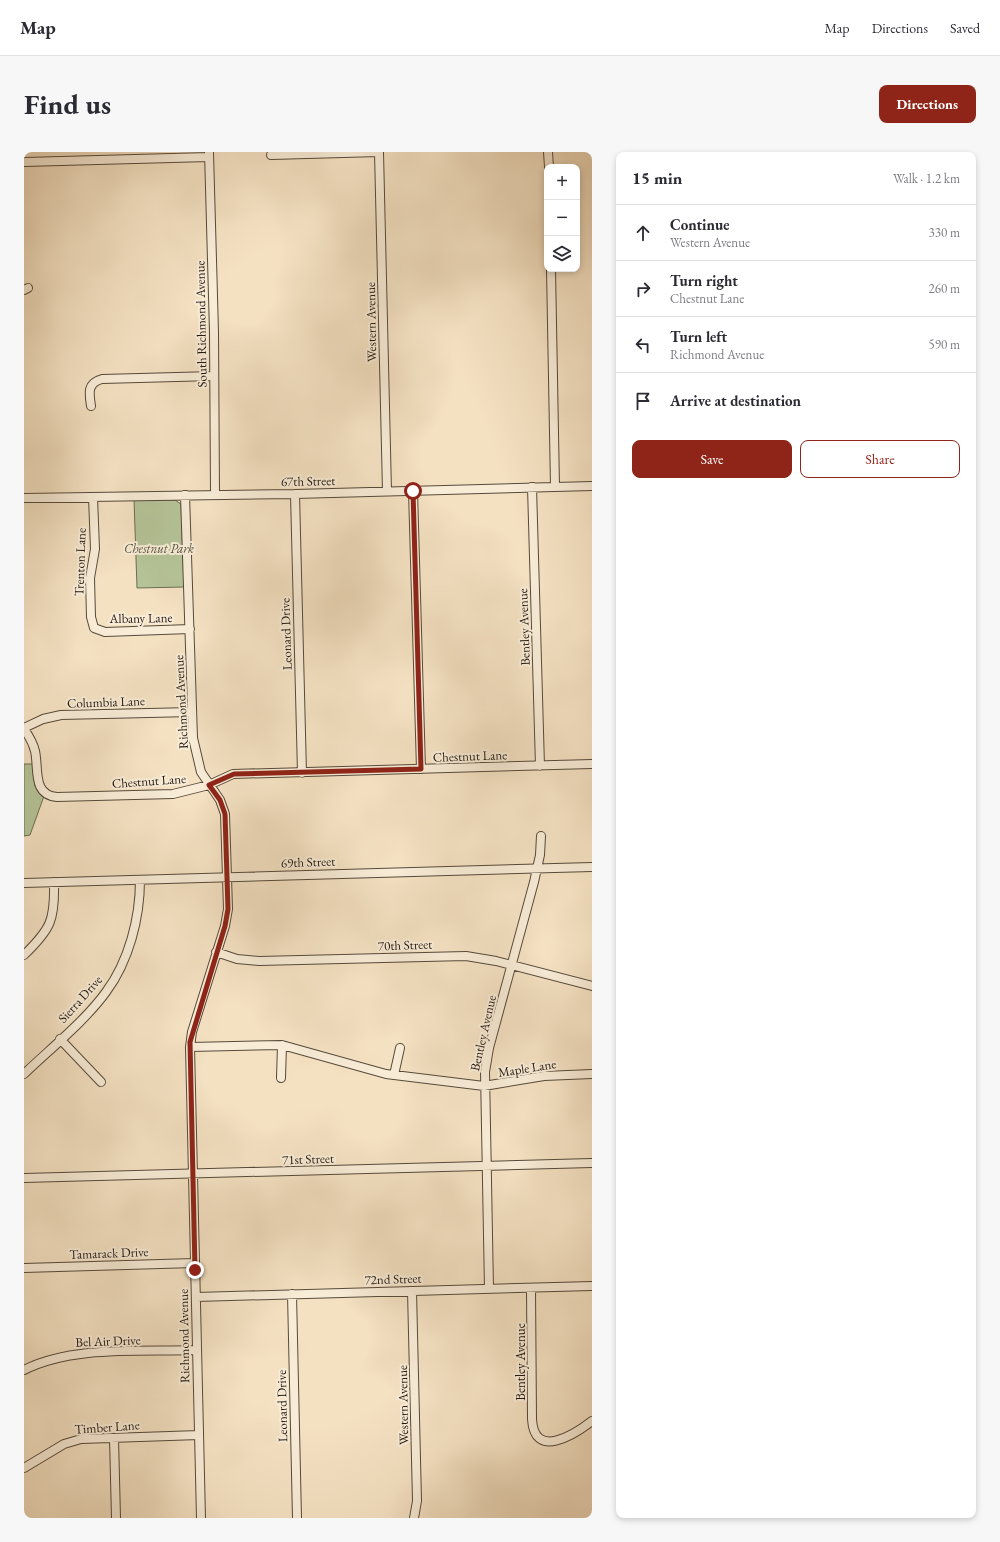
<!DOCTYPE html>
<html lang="en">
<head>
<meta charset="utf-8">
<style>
  body { margin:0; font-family:"EB Garamond",serif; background:#f7f7f7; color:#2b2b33 }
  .controls { position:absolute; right:12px; top:12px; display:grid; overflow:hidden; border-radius:8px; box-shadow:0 2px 6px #0003 }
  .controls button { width:36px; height:36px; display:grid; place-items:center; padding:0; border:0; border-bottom:1px solid #e1e1e2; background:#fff; color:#2b2b33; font:20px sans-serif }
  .stop { position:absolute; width:12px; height:12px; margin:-9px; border:3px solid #8f2418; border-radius:50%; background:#fff }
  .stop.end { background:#8f2418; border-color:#fff; box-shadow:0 1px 4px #0008 }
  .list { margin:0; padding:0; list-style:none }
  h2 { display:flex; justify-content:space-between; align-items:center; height:52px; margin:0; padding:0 16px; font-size:17px }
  h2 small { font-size:13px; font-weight:400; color:#7c7c81 }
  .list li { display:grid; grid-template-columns:26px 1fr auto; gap:12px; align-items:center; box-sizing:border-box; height:56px; padding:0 16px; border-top:1px solid #e1e1e2 }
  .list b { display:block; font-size:15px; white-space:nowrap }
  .list p { margin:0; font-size:13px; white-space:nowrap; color:#7c7c81 }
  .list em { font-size:13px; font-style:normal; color:#7c7c81 }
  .actions { display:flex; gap:8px; padding:12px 16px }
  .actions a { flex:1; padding:9px 0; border:1px solid #8f2418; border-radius:8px; text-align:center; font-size:14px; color:#8f2418 }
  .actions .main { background:#8f2418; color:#fff }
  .icon { flex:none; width:22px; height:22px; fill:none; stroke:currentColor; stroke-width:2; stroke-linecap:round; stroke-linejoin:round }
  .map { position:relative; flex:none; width:568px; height:1366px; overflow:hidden; border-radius:8px }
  header { display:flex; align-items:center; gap:24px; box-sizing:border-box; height:56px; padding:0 20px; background:#fff; border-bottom:1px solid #e1e1e2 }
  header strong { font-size:19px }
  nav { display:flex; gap:22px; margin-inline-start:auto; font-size:14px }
  .intro { display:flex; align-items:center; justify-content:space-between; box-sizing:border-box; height:96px; padding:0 24px }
  h1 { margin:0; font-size:28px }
  .button { padding:10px 18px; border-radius:8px; background:#8f2418; color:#fff; font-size:14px; font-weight:700 }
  main { display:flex; gap:24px; padding:0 24px }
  aside { flex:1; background:#fff; border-radius:8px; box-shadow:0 2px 6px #0003 }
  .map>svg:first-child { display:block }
</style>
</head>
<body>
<header>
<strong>Map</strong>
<nav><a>Map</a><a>Directions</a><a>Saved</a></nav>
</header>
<div class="intro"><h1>Find us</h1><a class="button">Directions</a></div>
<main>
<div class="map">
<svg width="568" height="1366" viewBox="0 0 568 1366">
  <rect width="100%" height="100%" fill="#f4e1c2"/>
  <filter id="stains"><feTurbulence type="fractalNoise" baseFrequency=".005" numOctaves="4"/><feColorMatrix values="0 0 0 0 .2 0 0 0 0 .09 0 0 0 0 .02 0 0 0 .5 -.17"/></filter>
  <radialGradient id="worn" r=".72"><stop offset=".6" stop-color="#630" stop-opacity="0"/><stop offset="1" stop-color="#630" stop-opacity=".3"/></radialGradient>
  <path fill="#b5c498" stroke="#6c6e53" d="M 110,347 L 151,348 L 157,352 L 160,435 L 113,436 Z
    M 0,612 L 9,612 L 11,634 L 20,644 L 6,683 L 0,684 Z"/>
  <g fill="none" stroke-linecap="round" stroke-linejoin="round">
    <defs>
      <path id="minor" d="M 185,0 L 190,180 L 191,343
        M 355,0 L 363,339
        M 524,0 L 525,15
        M 247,3 L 355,0
        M 0,10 L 185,5
        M 527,117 L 531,335
        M 0,138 L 4,136
        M 67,254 C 65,241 63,231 78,227 L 190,224
        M 508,335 L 516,614
        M 389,339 L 397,617
        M 271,342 L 278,621
        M 161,343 L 169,586 L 177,620 L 196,648 L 201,662 L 204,757 L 201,774 L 168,880 L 166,895 L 177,1366
        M 69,345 L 71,397 L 66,426 L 67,465 L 70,476 L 81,480 L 166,477
        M 0,346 L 271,342 L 568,334
        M 0,576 L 19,567 L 37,563 L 168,560
        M 0,577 C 5,584 9,591 11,599 C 15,617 8,643 33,645 L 149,642 L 185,633 L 209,622 L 568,612
        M 0,731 L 568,715
        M 192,800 L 213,807 L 235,809 L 442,804 L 472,809 L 568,834
        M 0,803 C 27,777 31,768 30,730
        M 36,887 L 77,930
        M 166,895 L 258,893 L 362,922 L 460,934 L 520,924 L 568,922
        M 0,922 C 26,897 61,869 82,840 C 105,809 116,766 116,728
        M 370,923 L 376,896
        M 257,926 L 258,893
        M 0,1026 L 568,1011
        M 0,1116 L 171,1111
        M 507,1136 L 508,1267 C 510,1308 550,1283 568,1269
        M 465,1137 L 461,920 L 465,896 L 510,730 L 516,703 L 517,684
        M 388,1139 L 393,1349 L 390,1366
        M 268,1142 L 273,1366
        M 172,1145 L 568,1134
        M 0,1218 C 48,1193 119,1200 173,1198
        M 90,1286 L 92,1366
        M 0,1316 L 40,1292 L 57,1287 L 175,1283"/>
    </defs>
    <use href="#minor" stroke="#564a3b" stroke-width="10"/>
    <use href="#minor" stroke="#f8ecd7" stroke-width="8"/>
  </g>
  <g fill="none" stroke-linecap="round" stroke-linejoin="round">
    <path stroke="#8f2418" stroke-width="5" d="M 171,1118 L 166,890 L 201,774 L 204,757 L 201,662 L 196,648 L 185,633 L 210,622 L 397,617 L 389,339"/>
  </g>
  <g text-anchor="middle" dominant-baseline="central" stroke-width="4" stroke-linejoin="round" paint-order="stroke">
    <g font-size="13" fill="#22170e" stroke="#f8ecd7">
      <text transform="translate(347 170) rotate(-91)">Western Avenue</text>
      <text transform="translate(177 172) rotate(-91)">South Richmond Avenue</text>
      <text transform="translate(284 329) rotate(-1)">67th Street</text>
      <text transform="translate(56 410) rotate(-88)">Trenton Lane</text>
      <text transform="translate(117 466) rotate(-1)">Albany Lane</text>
      <text transform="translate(500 475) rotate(-92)">Bentley Avenue</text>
      <text transform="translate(262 482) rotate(-92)">Leonard Drive</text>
      <text transform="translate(82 550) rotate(-2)">Columbia Lane</text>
      <text transform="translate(157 550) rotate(-93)">Richmond Avenue</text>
      <text transform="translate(446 604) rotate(-2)">Chestnut Lane</text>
      <text transform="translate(125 629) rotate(-4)">Chestnut Lane</text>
      <text transform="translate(284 710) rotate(-2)">69th Street</text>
      <text transform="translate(381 793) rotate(-2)">70th Street</text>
      <text transform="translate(56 847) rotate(-48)">Sierra Drive</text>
      <text transform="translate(459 881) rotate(-77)">Bentley Avenue</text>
      <text transform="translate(503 916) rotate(-9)">Maple Lane</text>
      <text transform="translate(284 1007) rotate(-2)">71st Street</text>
      <text transform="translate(85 1101) rotate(-2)">Tamarack Drive</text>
      <text transform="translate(369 1127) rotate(-2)">72nd Street</text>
      <text transform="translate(160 1184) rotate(-91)">Richmond Avenue</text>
      <text transform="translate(84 1189) rotate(-2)">Bel Air Drive</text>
      <text transform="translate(496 1210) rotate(-90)">Bentley Avenue</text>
      <text transform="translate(379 1253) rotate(-91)">Western Avenue</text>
      <text transform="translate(258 1254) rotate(-91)">Leonard Drive</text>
      <text transform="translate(83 1275) rotate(-4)">Timber Lane</text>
    </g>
    <g font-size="13" font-style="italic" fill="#55543e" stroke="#f8ecd7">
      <text x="135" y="396">Chestnut Park</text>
    </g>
  </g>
  <rect width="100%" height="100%" filter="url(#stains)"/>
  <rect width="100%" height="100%" fill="url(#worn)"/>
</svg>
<div class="controls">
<button>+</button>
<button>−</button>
<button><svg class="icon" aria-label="layers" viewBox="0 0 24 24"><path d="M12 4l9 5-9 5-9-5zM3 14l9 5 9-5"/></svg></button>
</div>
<div class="stop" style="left:389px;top:339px"></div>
<div class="stop end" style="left:171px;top:1118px"></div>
</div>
<aside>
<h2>15 min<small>Walk · 1.2 km</small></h2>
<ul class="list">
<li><svg class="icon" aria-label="ahead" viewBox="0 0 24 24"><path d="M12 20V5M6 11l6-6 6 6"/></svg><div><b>Continue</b><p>Western Avenue</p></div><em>330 m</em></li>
<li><svg class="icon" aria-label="right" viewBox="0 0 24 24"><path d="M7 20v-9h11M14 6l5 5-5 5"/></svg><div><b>Turn right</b><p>Chestnut Lane</p></div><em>260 m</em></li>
<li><svg class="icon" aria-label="left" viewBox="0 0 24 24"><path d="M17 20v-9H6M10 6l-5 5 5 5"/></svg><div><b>Turn left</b><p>Richmond Avenue</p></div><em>590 m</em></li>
<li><svg class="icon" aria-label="arrive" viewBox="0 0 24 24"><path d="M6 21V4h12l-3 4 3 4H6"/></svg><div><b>Arrive at destination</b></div></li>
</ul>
<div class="actions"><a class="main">Save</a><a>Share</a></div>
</aside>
</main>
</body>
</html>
